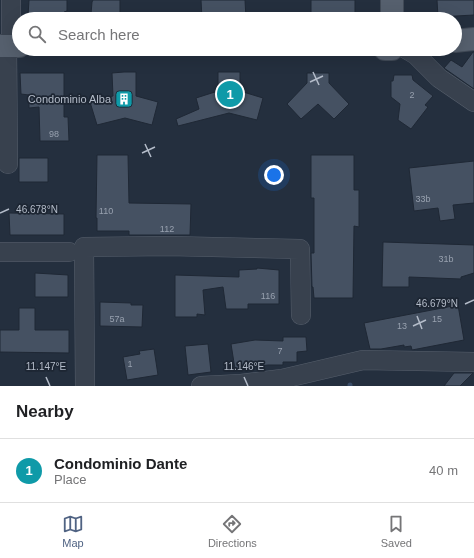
<!DOCTYPE html>
<html lang="en">
<head>
<meta charset="utf-8">
<style>
  body { margin:0; font-family:Arial,sans-serif; background:#f6f6f6; color:#202124 }
  .you { position:absolute; left:274px; top:175px; width:14px; height:14px; margin:-10px; border:3px solid #fff; border-radius:50%; background:#1a73e8; box-shadow:0 0 0 6px #1a73e833 }
  .badge { display:grid; place-items:center; width:26px; height:26px; border-radius:50%; background:#506383; color:#fff; font-size:13px; font-weight:700 }
  .pin { position:absolute; translate:-50% -50%; border:2px solid #fff; box-shadow:0 1px 4px #0006 }
  .list { margin:0; padding:0; list-style:none }
  h2 { display:flex; justify-content:space-between; align-items:center; height:52px; margin:0; padding:0 16px; font-size:17px }
  h2 small { font-size:13px; font-weight:400; color:#757577 }
  .list li { display:grid; grid-template-columns:26px 1fr auto; gap:12px; align-items:center; box-sizing:border-box; height:64px; padding:0 16px; border-top:1px solid #e0e0e0 }
  .list b { display:block; font-size:15px; white-space:nowrap }
  .list p { margin:0; font-size:13px; white-space:nowrap; color:#757577 }
  .list em { font-size:13px; font-style:normal; color:#757577 }
  .icon { flex:none; width:22px; height:22px; fill:none; stroke:currentColor; stroke-width:2; stroke-linecap:round; stroke-linejoin:round }
  .map { position:relative; flex:none; width:474px; height:386px; overflow:hidden }
  .search { position:absolute; background:#fff; box-shadow:0 4px 16px #0002; left:12px; right:12px; top:12px; height:44px; display:flex; align-items:center; gap:10px; box-sizing:border-box; padding:0 14px; border-radius:22px; color:#757577; font-size:15px }
  .sheet { height:116px; background:#fff }
  nav { display:flex; justify-content:space-around; align-items:center; box-sizing:border-box; height:56px; border-top:1px solid #e0e0e0; background:#fff; font-size:11px; color:#757577 }
  nav a { display:grid; justify-items:center; gap:2px }
  nav .on { color:#506383 }
  .map>svg:first-child { display:block }
</style>
</head>
<body>
<div class="map">
<svg width="474" height="386" viewBox="0 0 474 386">
  <rect width="100%" height="100%" fill="#242f3e"/>
  <g fill="none" stroke-linecap="round" stroke-linejoin="round">
    <path stroke="#394c67" stroke-width="5" d="M 350,386 L 350,385"/>
  </g>
  <path fill="#455162" stroke="#1f2835" d="M 29,0 L 67,0 L 67,11 L 64,12 L 64,17 L 28,16 Z
    M 93,0 L 120,0 L 120,14 L 91,14 L 92,2 Z
    M 201,0 L 245,0 L 246,19 L 202,19 Z
    M 311,0 L 355,0 L 355,14 L 311,14 Z
    M 437,0 L 474,0 L 474,15 L 438,17 Z
    M 473,52 L 474,52 L 474,89 L 444,68 L 451,60 L 462,67 Z
    M 124,72 L 136,72 L 136,96 L 158,102 L 152,125 L 125,118 L 97,125 L 90,102 L 113,96 L 112,73 Z
    M 218,72 L 240,72 L 240,91 L 263,98 L 257,120 L 229,113 L 178,126 L 176,119 L 199,109 L 196,98 L 218,91 Z
    M 20,73 L 64,73 L 64,117 L 68,117 L 69,141 L 40,141 L 39,107 L 29,108 L 29,95 L 21,94 Z
    M 307,73 L 329,73 L 329,83 L 349,104 L 334,119 L 318,104 L 301,119 L 287,104 L 307,83 Z
    M 394,75 L 412,75 L 413,80 L 433,96 L 425,105 L 428,107 L 411,129 L 398,120 L 400,104 L 391,97 L 391,81 L 393,81 Z
    M 97,155 L 128,155 L 129,203 L 191,204 L 190,235 L 129,235 L 129,231 L 97,231 L 97,218 L 96,218 Z
    M 311,155 L 354,155 L 354,190 L 359,190 L 359,227 L 354,226 L 353,298 L 314,298 L 313,287 L 312,287 L 311,253 L 314,253 L 314,198 L 311,198 Z
    M 19,158 L 48,158 L 48,182 L 19,182 Z
    M 474,161 L 474,203 L 453,205 L 455,219 L 440,221 L 438,208 L 414,211 L 409,168 Z
    M 9,213 L 64,214 L 64,235 L 10,235 Z
    M 383,242 L 474,245 L 474,273 L 461,277 L 461,279 L 409,277 L 409,287 L 382,287 Z
    M 257,268 L 279,270 L 279,304 L 248,304 L 248,309 L 226,309 L 223,287 L 203,290 L 205,315 L 197,314 L 197,317 L 175,317 L 175,275 L 239,277 L 239,270 L 257,269 Z
    M 35,273 L 68,275 L 68,297 L 35,297 Z
    M 100,302 L 131,303 L 131,305 L 143,305 L 142,327 L 100,326 Z
    M 458,305 L 464,340 L 412,350 L 411,346 L 404,347 L 404,345 L 381,349 L 370,349 L 364,323 Z
    M 19,308 L 35,308 L 35,330 L 69,330 L 69,353 L 0,352 L 0,330 L 19,330 Z
    M 283,337 L 306,337 L 307,351 L 297,352 L 297,362 L 283,362 L 283,365 L 268,365 L 235,369 L 231,344 L 255,340 L 283,341 Z
    M 208,344 L 211,372 L 188,375 L 185,346 Z
    M 154,349 L 158,375 L 127,380 L 123,357 L 140,354 L 139,351 Z
    M 454,373 L 473,373 L 460,386 L 444,386 Z"/>
  <g fill="none" stroke-linecap="round" stroke-linejoin="round">
    <defs>
      <path id="minor" d="M 11,0 L 11,46
        M 7,46 L 8,164
        M 406,49 L 416,55 L 439,78 L 474,102
        M 0,252 L 69,252
        M 85,386 L 84,247 L 169,246 L 300,249 L 301,315
        M 201,386 L 241,384 L 282,379 L 363,360 L 474,362"/>
      <path id="major" d="M 392,19 L 392,0
        M 455,41 L 474,39
        M 0,46 L 19,46
        M 385,49 L 392,49"/>
    </defs>
    <use href="#minor" stroke="#565f6c" stroke-width="20"/>
    <use href="#major" stroke="#414a57" stroke-width="24"/>
    <use href="#minor" stroke="#38414e" stroke-width="19"/>
    <use href="#major" stroke="#56606e" stroke-width="22"/>
  </g>
  <path fill="none" stroke="#b4bcc9" stroke-width="1.5" d="M 313,72 L 319,85M 310,82 L 323,76M 145,144 L 151,157M 142,153 L 155,147M 0,213 L 9,209M 465,304 L 474,300M 417,316 L 422,329M 413,326 L 426,320M 46,377 L 50,386M 244,377 L 248,386"/>
  <defs>
    <symbol id="building-square" viewBox="-11 -11 22 22"><rect x="-9" y="-9" width="18" height="18" rx="4" fill="#0f9aa8" stroke="#1d2633"/><path d="M-4-6H4V6H1V3H-1V6H-4ZM-2.5-4.3h1.7v1.8h-1.7ZM.8-4.3h1.7v1.8H.8ZM-2.5-1h1.7V.8h-1.7ZM.8-1h1.7V.8H.8Z" fill="#fff"/></symbol>
  </defs>
  <g fill-rule="evenodd">
    <use href="#building-square" x="114" y="89" width="20" height="20"/>
  </g>
  <g text-anchor="middle" dominant-baseline="central" stroke-width="3.5" stroke-linejoin="round" paint-order="stroke">
    <g font-size="9" fill="#98a1af">
      <text x="412" y="95">2</text>
      <text x="54" y="134">98</text>
      <text x="423" y="199">33b</text>
      <text x="106" y="211">110</text>
      <text x="167" y="229">112</text>
      <text x="446" y="259">31b</text>
      <text x="268" y="296">116</text>
      <text x="117" y="319">57a</text>
      <text x="437" y="319">15</text>
      <text x="402" y="326">13</text>
      <text x="280" y="351">7</text>
      <text x="130" y="364">1</text>
    </g>
    <g font-size="11" fill="#b4bcc9" stroke="#1d2633" text-anchor="end">
      <text x="111" y="99">Condominio Alba</text>
    </g>
  </g>
  <g font-size="10" text-anchor="middle" fill="#b4bcc9" stroke="#1d2633" stroke-width="3.5" stroke-linejoin="round" paint-order="stroke">
    <text x="37" y="213">46.678°N</text>
    <text x="437" y="307">46.679°N</text>
    <text x="46" y="370">11.147°E</text>
    <text x="244" y="370">11.146°E</text>
  </g>
</svg>
<div class="you"></div>
<div class="pin badge" style="left:230px;top:94px;background:#0f9aa8">1</div>
<div class="search"><svg class="icon" aria-label="search" viewBox="0 0 24 24"><circle cx="10" cy="10" r="6"/><path d="M15 15l6 6"/></svg>Search here</div>
</div>
<section class="sheet">
<h2>Nearby<small></small></h2>
<ul class="list">
<li><span class="badge" style="background:#0f9aa8">1</span><div><b>Condominio Dante</b><p>Place</p></div><em>40 m</em></li>
</ul>
</section>
<nav>
<a class="on"><svg class="icon" aria-label="map" viewBox="0 0 24 24"><path d="M3 6l6-2 6 2 6-2v14l-6 2-6-2-6 2zM9 4v14M15 6v14"/></svg>Map</a>
<a><svg class="icon" aria-label="directions" viewBox="0 0 24 24"><path d="M12 3l9 9-9 9-9-9zM9 14v-3h6M13 9l2 2-2 2"/></svg>Directions</a>
<a><svg class="icon" aria-label="saved" viewBox="0 0 24 24"><path d="M7 4h10v16l-5-4-5 4z"/></svg>Saved</a>
</nav>
</body>
</html>
